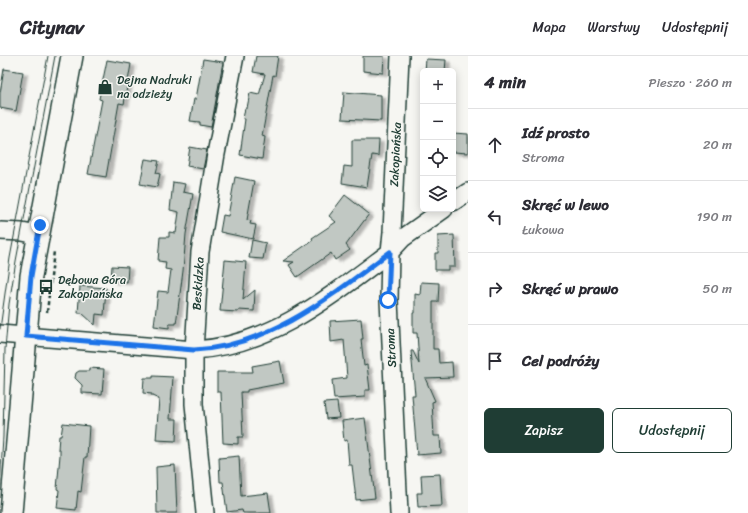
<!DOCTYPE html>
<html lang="pl">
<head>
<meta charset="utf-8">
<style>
  body { margin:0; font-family:Sriracha,sans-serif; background:#f7f7f7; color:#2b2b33 }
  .controls { position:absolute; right:12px; top:12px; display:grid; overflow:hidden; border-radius:6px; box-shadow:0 2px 10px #0003 }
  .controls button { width:36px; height:36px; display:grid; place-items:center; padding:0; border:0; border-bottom:1px solid #e1e1e2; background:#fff; color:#2b2b33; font:20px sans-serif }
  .stop { position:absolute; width:12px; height:12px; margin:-9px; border:3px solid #1a73e8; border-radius:50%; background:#fff }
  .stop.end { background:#1a73e8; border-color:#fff; box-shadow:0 1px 4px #0008 }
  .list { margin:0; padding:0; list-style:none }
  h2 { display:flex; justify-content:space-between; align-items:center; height:52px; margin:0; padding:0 16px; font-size:17px }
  h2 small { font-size:13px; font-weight:400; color:#7c7c81 }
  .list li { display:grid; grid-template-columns:26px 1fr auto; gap:12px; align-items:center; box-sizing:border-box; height:72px; padding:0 16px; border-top:1px solid #e1e1e2 }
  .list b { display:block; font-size:15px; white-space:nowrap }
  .list p { margin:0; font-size:13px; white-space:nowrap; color:#7c7c81 }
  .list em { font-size:13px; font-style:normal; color:#7c7c81 }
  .actions { display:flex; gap:8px; padding:12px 16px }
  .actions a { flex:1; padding:9px 0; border:1px solid #1f3d34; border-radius:6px; text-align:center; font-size:14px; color:#1f3d34 }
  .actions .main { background:#1f3d34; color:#fff }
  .icon { flex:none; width:22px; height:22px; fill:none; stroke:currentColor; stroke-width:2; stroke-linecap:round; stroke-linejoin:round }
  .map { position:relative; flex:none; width:468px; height:457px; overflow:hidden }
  header { display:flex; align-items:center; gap:24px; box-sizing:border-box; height:56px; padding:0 20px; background:#fff; border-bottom:1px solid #e1e1e2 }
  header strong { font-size:19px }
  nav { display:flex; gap:22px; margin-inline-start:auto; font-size:14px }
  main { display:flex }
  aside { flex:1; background:#fff }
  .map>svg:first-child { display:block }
</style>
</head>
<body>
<header>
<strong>Citynav</strong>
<nav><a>Mapa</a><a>Warstwy</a><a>Udostępnij</a></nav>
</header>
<main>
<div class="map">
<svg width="468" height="457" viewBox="0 0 468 457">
  <defs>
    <filter id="shadow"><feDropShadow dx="4.5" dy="2.5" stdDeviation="1" flood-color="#0004"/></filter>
  </defs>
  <rect width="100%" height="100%" fill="#f6f6f2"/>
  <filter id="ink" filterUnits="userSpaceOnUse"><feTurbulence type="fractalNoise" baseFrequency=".025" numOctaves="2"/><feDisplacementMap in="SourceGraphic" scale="8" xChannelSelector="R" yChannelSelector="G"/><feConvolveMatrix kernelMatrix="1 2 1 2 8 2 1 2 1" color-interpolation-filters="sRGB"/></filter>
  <g filter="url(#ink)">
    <path fill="#c1c8c3" stroke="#1f3d34" filter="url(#shadow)" d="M 256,0 L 278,0 L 275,20 L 273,19 L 262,80 L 265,81 L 262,103 L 240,99 L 245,63 L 243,63 L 245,52 L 247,52 L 250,37 L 259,39 L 265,18 L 253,16 Z
      M 363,0 L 384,0 L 383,17 L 363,15 Z
      M 203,3 L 223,6 L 211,71 L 200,69 L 200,66 L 190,65 L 194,43 L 196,43 Z
      M 426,3 L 446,4 L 445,15 L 425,15 Z
      M 107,4 L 131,8 L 124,48 L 119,47 L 106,121 L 88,118 L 102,44 L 99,43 Z
      M 4,13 L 23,16 L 16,55 L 0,52 L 0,37 Z
      M 344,36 L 381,39 L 381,65 L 342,63 Z
      M 453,77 L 468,78 L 468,97 L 453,96 Z
      M 352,84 L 379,84 L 378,100 L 372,99 L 367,131 L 342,127 L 344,110 L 352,111 Z
      M 190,91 L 207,94 L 203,113 L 187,110 Z
      M 145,103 L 159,105 L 156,117 L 160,118 L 157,131 L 140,128 Z
      M 235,121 L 254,125 L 247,164 L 251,165 L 250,168 L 256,169 L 253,183 L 220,176 L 223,159 L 228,160 Z
      M 173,126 L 185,128 L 183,136 L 193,138 L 186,178 L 183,215 L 176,268 L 169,268 L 169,272 L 154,270 L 158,235 L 168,236 L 171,214 L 165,213 L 166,206 L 158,205 L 160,181 L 169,181 L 169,176 L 176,177 L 179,156 L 170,154 Z
      M 345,139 L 369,158 L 346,189 L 350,194 L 335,204 L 331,197 L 297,221 L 289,209 L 294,206 L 283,205 L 313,184 L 312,182 L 336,166 L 329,160 Z
      M 454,179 L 455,211 L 448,211 L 448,214 L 435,214 L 435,197 L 438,197 L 438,180 Z
      M 252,184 L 266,187 L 263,203 L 249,202 Z
      M 225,204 L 246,206 L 243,244 L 255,234 L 254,255 L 239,254 L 238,256 L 220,255 Z
      M 112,210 L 128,211 L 127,226 L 111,225 Z
      M 421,226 L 439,227 L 438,246 L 433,246 L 433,293 L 438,293 L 439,307 L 452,306 L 453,321 L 425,322 L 435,345 L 432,346 L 434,380 L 440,380 L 441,397 L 417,399 L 412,339 L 415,339 L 411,295 L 413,295 L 419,308 L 417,277 L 413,277 L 413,257 L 415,257 L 415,238 L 420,239 Z
      M 80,230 L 106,232 L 104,259 L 96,258 L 95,269 L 82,257 L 78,257 Z
      M 361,263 L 363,283 L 361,283 L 364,310 L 367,309 L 370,334 L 365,334 L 365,341 L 334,343 L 332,324 L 347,322 L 344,284 L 331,286 L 330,265 Z
      M 280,305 L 284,327 L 247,334 L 247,336 L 241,336 L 243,381 L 238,381 L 238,388 L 223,387 L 221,336 L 217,336 L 217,316 L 253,316 L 252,310 Z
      M 89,312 L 104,313 L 102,338 L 82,337 L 82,329 L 75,322 L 76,317 L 79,315 L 89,315 Z
      M 153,320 L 173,321 L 170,363 L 177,363 L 176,385 L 156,384 L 159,343 L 152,340 L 152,338 L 143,337 L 144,322 L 153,322 Z
      M 337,346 L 339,362 L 326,363 L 324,347 Z
      M 365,362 L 375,442 L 356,444 L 352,409 L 349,409 L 347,384 L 344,385 L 342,365 Z
      M 63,367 L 89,370 L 87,401 L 85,401 L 81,436 L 78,435 L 76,454 L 57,452 L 59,434 L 57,433 L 60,399 L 60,393 L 58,393 L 59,380 L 61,380 Z
      M 239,400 L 241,440 L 268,437 L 271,457 L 243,457 L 242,454 L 227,456 L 223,426 L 220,426 L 219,402 Z
      M 175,409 L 177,457 L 157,457 L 156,411 Z
      M 440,418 L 442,450 L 418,451 L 417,437 L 422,437 L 421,419 Z"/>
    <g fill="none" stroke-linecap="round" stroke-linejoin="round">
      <defs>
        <g id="minor">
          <path d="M 453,146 L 468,136"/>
          <path d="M 0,175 L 22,176 L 38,179"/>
          <path id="s1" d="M 0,278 L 194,294 C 271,290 331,240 390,196 L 392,176 L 400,0"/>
          <path id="s2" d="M 205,457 L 194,348 L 194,294 L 200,196 L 216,98 L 235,0"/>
          <path d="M 399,457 L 389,244 L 390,196 L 403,182 L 444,153"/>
        </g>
        <path id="major" d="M 11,457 L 31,220 L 72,0"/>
      </defs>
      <use href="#minor" stroke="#1f3d34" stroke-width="20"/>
      <use href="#major" stroke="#1f3d34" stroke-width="24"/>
      <path stroke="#1f3d34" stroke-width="2.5" stroke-dasharray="4 3" stroke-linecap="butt" d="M 47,256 L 54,195"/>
      <use href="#minor" stroke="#f6f6f2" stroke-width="17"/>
      <use href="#major" stroke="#f6f6f2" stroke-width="21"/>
      <path stroke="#1f3d34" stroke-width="1" d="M 0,273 L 10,202 L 48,0
        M 0,430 L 3,381 L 5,293 L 9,248 L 16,205 L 55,0"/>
    </g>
  </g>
  <g fill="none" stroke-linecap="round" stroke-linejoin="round" filter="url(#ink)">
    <path stroke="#1a73e8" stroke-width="5" d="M 40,169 L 31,220 L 26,280 L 194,294 C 271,290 331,240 390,196 L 388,244"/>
  </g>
  <defs>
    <symbol id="shop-bare" viewBox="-9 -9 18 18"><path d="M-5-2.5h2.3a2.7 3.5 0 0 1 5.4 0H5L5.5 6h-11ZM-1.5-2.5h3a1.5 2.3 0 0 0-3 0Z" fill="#1f3d34" stroke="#f6f6f2" stroke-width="2.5" paint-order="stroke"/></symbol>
    <symbol id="bus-bare" viewBox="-9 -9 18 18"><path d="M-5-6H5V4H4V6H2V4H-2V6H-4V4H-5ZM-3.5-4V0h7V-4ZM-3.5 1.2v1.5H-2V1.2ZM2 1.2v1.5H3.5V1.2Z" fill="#1f3d34" stroke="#f6f6f2" stroke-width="2.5" paint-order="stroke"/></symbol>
  </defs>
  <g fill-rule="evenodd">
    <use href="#shop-bare" x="94" y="20" width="22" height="22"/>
    <use href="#bus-bare" x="35" y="220" width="22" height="22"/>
  </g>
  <g text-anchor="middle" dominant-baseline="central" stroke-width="3" stroke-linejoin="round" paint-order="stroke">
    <g font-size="12" fill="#1f3d34" stroke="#f6f6f2" text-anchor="start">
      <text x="117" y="24">Dejna Nadruki<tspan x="117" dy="14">na odzieży</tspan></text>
      <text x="58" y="224">Dębowa Góra<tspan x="58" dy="14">Zakopiańska</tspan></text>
    </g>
    <g font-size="12" fill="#1f3d34" stroke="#f6f6f2">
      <text stroke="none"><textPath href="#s1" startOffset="515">Zakopiańska</textPath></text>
      <text stroke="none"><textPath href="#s2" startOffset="230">Beskidzka</textPath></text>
      <text transform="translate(391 292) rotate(-93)">Stroma</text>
    </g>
  </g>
</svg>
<div class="controls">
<button>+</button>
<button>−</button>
<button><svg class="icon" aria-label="locate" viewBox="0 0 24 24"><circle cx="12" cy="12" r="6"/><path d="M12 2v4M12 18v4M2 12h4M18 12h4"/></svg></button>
<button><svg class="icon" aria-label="layers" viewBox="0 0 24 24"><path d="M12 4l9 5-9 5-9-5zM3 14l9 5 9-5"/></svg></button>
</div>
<div class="stop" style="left:388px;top:244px"></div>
<div class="stop end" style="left:40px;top:169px"></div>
</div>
<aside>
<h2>4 min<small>Pieszo · 260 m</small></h2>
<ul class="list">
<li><svg class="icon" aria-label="ahead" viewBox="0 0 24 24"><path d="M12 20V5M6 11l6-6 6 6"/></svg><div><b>Idź prosto</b><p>Stroma</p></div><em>20 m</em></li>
<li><svg class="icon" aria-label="left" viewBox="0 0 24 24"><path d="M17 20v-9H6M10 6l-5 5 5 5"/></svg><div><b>Skręć w lewo</b><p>Łukowa</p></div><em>190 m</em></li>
<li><svg class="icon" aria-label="right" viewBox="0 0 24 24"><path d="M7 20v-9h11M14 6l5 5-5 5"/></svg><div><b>Skręć w prawo</b></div><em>50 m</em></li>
<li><svg class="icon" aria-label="arrive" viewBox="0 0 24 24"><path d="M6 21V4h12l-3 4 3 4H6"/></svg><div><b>Cel podróży</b></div></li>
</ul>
<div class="actions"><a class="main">Zapisz</a><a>Udostępnij</a></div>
</aside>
</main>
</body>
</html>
